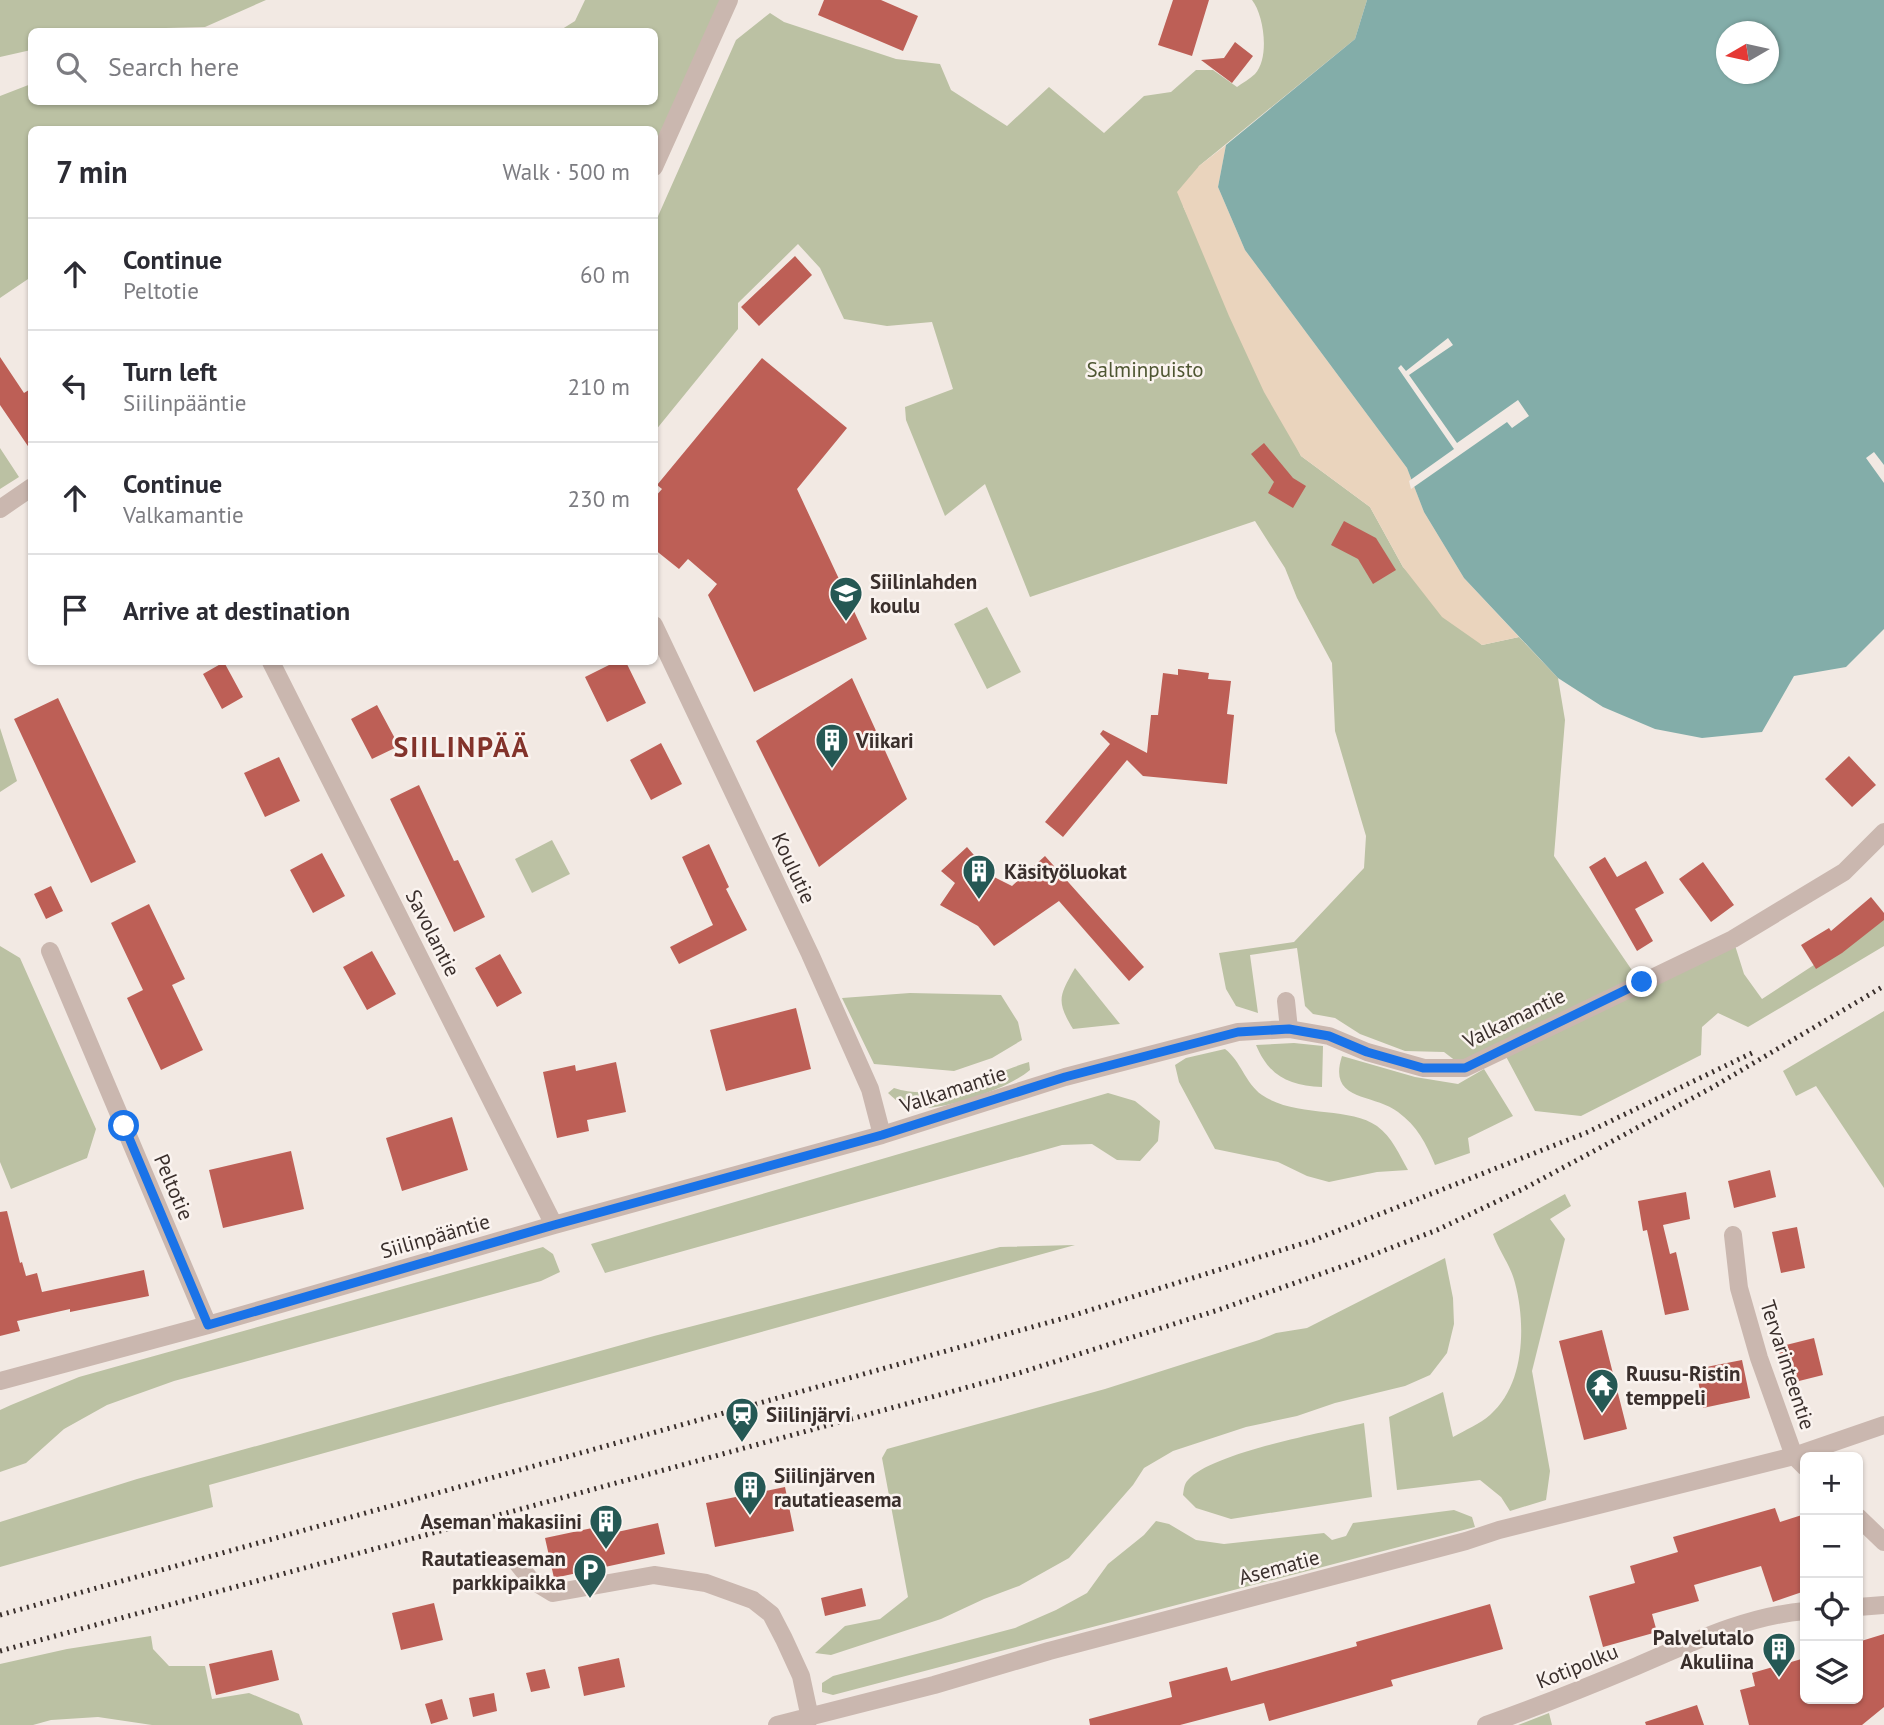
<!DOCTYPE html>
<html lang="en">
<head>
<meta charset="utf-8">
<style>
  body { margin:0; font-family:"PT Sans",sans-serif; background:#f7f7f7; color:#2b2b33 }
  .controls { position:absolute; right:21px; bottom:21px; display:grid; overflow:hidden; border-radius:10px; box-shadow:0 2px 5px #0004 }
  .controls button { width:63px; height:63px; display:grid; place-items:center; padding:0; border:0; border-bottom:2px solid #e1e1e2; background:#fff; color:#2b2b33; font:35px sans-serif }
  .compass { position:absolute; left:1716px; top:21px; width:63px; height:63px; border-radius:50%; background:#fff; box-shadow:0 2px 5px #0004; rotate:261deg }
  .stop { position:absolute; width:21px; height:21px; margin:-16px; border:5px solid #1a73e8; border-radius:50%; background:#fff }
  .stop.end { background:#1a73e8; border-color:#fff; box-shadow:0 2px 7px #0008 }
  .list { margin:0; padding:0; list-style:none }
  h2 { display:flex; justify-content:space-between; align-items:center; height:91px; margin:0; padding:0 28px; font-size:30px }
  h2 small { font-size:23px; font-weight:400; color:#7c7c81 }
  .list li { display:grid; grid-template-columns:46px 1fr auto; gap:21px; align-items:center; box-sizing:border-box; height:112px; padding:0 28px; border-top:2px solid #e1e1e2 }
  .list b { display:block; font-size:26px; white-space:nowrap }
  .list p { margin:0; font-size:23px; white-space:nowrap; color:#7c7c81 }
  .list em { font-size:23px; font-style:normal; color:#7c7c81 }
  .icon { flex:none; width:38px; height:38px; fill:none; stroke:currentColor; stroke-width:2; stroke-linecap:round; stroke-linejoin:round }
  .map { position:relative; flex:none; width:1884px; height:1725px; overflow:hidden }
  .search { position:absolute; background:#fff; box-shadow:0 2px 5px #0004; left:28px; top:28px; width:630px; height:77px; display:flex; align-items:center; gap:18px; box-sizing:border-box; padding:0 24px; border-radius:10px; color:#7c7c81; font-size:26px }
  .panel { position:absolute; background:#fff; box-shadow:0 2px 5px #0004; left:28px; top:126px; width:630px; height:539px; border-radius:10px }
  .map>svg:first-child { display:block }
</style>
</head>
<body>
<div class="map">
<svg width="1884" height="1725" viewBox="0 0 1884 1725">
  <rect width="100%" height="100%" fill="#f2e9e3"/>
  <path fill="#bbc1a3" d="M 0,0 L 266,0 L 205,27 L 166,28 L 141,32 L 32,32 L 31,50 L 0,57 Z
    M 585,0 L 729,0 L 655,168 L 654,130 L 32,130 L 31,277 L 0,298 L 0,96 L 31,84 L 32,102 L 654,102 L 654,32 L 559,31 L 575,21 Z
    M 1252,0 L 1367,0 L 1355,39 L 1199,166 L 1183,206 L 1301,456 L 1370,507 L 1403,567 L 1482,645 L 1519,637 L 1558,678 L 1565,720 L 1554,856 L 1640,982 L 1733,939 L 1744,974 L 1762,999 L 1884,919 L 1884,946 L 1748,1027 L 1718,1013 L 1702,1027 L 1701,1055 L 1581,1116 L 1535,1111 L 1502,1049 L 1465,1068 L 1444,1052 L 1405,1051 L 1360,1034 L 1335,1018 L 1313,1014 L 1305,1006 L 1297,948 L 1250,955 L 1258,1013 L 1236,1006 L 1226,989 L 1219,953 L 1294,942 L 1364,868 L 1366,836 L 1335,731 L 1332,663 L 1297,598 L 1285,568 L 1255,521 L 1030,597 L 985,484 L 945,516 L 906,420 L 905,407 L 953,389 L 932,322 L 887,326 L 844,319 L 820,268 L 798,244 L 738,303 L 738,329 L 655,431 L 655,223 L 736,40 L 770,13 L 784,22 L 896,59 L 940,64 L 951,90 L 1007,126 L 1049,87 L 1104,133 L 1144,96 L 1171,92 L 1196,70 L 1213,70 L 1237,87 C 1242,83 1250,79 1255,74 C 1270,58 1264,15 1252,0 Z
    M 0,448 L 19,477 L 0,489 Z
    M 987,607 L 1021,672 L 987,689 L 954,624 Z
    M 0,728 L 17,781 L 0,792 Z
    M 552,840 L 570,874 L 532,893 L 515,859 Z
    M 0,946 L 20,958 L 96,1129 L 87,1158 L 11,1189 L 0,1162 Z
    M 1075,968 L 1120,1024 L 1073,1029 C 1056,1001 1059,996 1075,968 Z
    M 910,993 L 1001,995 L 1018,1022 L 1022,1040 L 992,1058 L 954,1071 L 874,1064 L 842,998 Z
    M 1884,1011 L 1884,1188 L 1816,1086 L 1796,1096 L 1783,1071 Z
    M 1294,1043 L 1323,1046 L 1322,1087 C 1289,1086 1269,1076 1256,1045 Z
    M 1225,1049 C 1241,1061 1245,1083 1262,1095 C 1296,1118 1349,1106 1377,1126 C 1392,1137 1399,1154 1408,1170 L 1377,1172 L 1329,1182 L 1307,1176 L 1278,1162 L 1215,1149 L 1179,1082 L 1175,1065 L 1186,1058 Z
    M 1342,1056 L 1415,1077 L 1458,1084 L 1484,1069 L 1513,1116 L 1468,1138 L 1470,1153 L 1435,1165 C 1426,1143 1417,1126 1398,1112 C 1374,1093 1327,1102 1342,1056 Z
    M 1029,1062 L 1030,1070 C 1008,1089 934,1116 905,1106 C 899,1104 893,1097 888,1093 L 894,1088 C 939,1103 987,1075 1029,1062 Z
    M 1108,1093 L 1135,1101 L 1160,1121 L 1158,1141 L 1140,1161 L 1117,1160 L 1092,1144 L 1062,1145 L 605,1273 L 591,1244 Z
    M 1565,1194 L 1571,1206 L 1550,1219 L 1565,1239 L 1532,1371 L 1550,1471 L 1546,1500 L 1510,1511 L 1501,1497 L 1480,1480 L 1397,1490 L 1389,1417 L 1443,1392 L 1453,1437 C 1465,1430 1480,1424 1490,1415 C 1525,1385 1526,1324 1515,1283 C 1511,1266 1499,1251 1493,1234 Z
    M 1075,1245 L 209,1485 L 213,1507 L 0,1567 L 0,1522 L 137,1479 L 654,1336 L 1000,1247 Z
    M 543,1247 L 553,1254 L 560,1272 L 541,1281 L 174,1381 L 107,1405 L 64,1429 L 26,1463 L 0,1472 L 0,1410 L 11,1405 L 79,1377 Z
    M 1445,1258 L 1453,1298 L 1454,1324 L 1447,1353 L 1430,1375 L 1405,1386 L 1335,1403 L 1297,1416 L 1246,1427 L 1173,1451 L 1144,1468 L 1133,1485 L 1069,1558 L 1019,1586 L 984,1599 L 941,1619 L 831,1655 L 815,1653 L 845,1626 L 880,1619 L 908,1597 L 882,1458 L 887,1449 L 1105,1389 L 1259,1340 L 1276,1333 L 1307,1328 Z
    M 1364,1423 L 1372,1497 L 1231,1519 L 1196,1508 L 1183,1495 C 1184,1489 1184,1484 1188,1480 C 1211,1453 1326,1432 1364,1423 Z
    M 1454,1510 L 1472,1517 L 1475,1527 L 833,1695 L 822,1692 L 822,1683 L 833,1676 L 1015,1628 L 1056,1610 L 1087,1593 L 1108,1564 L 1144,1535 L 1156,1521 L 1169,1524 L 1196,1540 L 1224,1544 L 1324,1533 L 1332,1540 L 1346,1536 L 1353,1523 Z
    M 151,1636 L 153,1649 L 169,1666 L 205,1666 L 212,1699 L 249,1693 L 299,1714 L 303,1725 L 152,1725 L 98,1717 L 51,1720 L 33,1725 L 0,1725 L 0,1664 L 67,1649 Z
    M 1549,1713 L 1552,1725 L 1518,1725 Z"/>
  <path fill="#ead4bd" d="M 1226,145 L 1218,187 L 1245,250 L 1407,468 L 1424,512 L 1464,578 L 1519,637 L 1482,645 L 1442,617 L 1403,567 L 1370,507 L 1301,456 L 1264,392 L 1229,316 L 1177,192 L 1199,166 Z"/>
  <path fill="#83ada9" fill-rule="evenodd" d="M 1367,0 L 1884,0 L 1884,629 L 1846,667 L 1794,676 L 1762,732 L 1702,738 L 1655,729 L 1603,707 L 1558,678 L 1464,578 L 1424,512 L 1407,468 L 1245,250 L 1218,187 L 1226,145 L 1355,39 ZM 1727,32 L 1769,32 L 1769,74 L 1727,74 Z"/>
  <path fill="#f2e9e3" d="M 1448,338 L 1453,345 L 1409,375 L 1457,443 L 1518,400 L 1529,416 L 1512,428 L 1507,422 L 1411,489 L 1409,481 L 1454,449 L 1398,368 L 1401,365 L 1406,371 Z
    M 1874,452 L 1884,465 L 1884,483 L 1866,458 Z"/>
  <path fill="#bd5f56" d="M 824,0 L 881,0 L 918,16 L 903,51 L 818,15 Z
    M 1173,0 L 1209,0 L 1192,56 L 1158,45 Z
    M 1235,42 L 1253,56 L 1232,83 L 1201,60 L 1224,58 Z
    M 795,256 L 812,275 L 759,326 L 741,307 Z
    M 0,357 L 24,393 L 32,388 L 32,452 L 0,405 Z
    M 762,358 L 847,428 L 797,489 L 867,639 L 754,692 L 708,595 L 717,584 L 688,559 L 679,569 L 654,549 L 654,498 L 662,489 L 657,485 Z
    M 1264,443 L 1293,478 L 1306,486 L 1293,508 L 1268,493 L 1274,482 L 1251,454 Z
    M 1344,521 L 1376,538 L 1396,570 L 1373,584 L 1358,559 L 1331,545 Z
    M 224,662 L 243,697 L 222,709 L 203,674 Z
    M 615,662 L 626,662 L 646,703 L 607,722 L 585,677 Z
    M 1178,669 L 1209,673 L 1208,679 L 1231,681 L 1227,714 L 1234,715 L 1227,784 L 1143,776 L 1127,760 L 1063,837 L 1045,822 L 1110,744 L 1100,734 L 1103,730 L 1147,753 L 1151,715 L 1158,715 L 1163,673 L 1178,675 Z
    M 852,678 L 907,799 L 819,867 L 756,741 Z
    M 58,698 L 136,862 L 91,883 L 14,719 Z
    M 377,705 L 399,746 L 372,759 L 351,719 Z
    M 661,743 L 682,784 L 651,800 L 630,760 Z
    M 1849,756 L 1876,785 L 1852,807 L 1825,779 Z
    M 279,757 L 300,801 L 265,817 L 244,773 Z
    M 419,785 L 454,861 L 458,860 L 485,917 L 454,932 L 390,799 Z
    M 709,844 L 729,887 L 726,889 L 747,930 L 679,964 L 670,947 L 713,925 L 682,857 Z
    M 967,847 L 992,876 L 1012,886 L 1045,856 L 1144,967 L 1129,981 L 1059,901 L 994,946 L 978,926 L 940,905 L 955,883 L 941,871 Z
    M 322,853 L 345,896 L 313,913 L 290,870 Z
    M 1605,857 L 1617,877 L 1646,861 L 1664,893 L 1635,909 L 1653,941 L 1637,951 L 1589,867 Z
    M 1703,862 L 1734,905 L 1711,922 L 1679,879 Z
    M 51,886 L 63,911 L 46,919 L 34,894 Z
    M 1871,897 L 1884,913 L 1884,920 L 1842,953 L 1816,969 L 1801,945 L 1829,928 L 1831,931 Z
    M 149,904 L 185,979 L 172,985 L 203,1050 L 161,1070 L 127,998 L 143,990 L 111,923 Z
    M 372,951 L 396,994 L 367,1010 L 343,967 Z
    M 500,954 L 522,993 L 497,1007 L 475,968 Z
    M 796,1008 L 811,1069 L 726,1091 L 710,1030 Z
    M 616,1062 L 626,1112 L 587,1120 L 589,1131 L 557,1138 L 543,1072 L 575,1065 L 576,1071 Z
    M 452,1117 L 468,1170 L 402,1191 L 386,1138 Z
    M 291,1151 L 304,1209 L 223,1228 L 209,1170 Z
    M 1770,1170 L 1776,1197 L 1734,1208 L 1728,1181 Z
    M 1686,1192 L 1690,1219 L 1663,1225 L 1670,1254 L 1676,1252 L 1689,1310 L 1665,1315 L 1647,1230 L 1643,1231 L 1638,1201 Z
    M 7,1211 L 20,1263 L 22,1262 L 26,1276 L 37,1273 L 42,1292 L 144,1270 L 149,1296 L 70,1312 L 70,1309 L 17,1321 L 20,1331 L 0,1336 L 0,1212 Z
    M 1797,1227 L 1805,1268 L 1781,1273 L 1772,1232 Z
    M 1602,1330 L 1627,1429 L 1584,1440 L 1559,1341 Z
    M 1814,1338 L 1823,1375 L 1787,1384 L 1778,1347 Z
    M 1742,1360 L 1750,1398 L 1703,1408 L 1696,1369 Z
    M 785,1487 L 794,1531 L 715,1547 L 706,1503 Z
    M 1775,1508 L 1780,1522 L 1805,1514 L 1805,1591 L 1773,1602 L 1761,1566 L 1694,1585 L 1699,1601 L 1652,1614 L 1657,1632 L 1603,1647 L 1589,1596 L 1635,1583 L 1630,1566 L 1678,1552 L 1673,1537 Z
    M 658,1523 L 665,1554 L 554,1578 L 545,1538 L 597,1527 L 599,1536 Z
    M 862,1588 L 866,1606 L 825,1616 L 821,1598 Z
    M 434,1603 L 443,1640 L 401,1650 L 392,1613 Z
    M 1490,1604 L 1503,1649 L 1391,1680 L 1393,1686 L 1269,1721 L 1264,1703 L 1180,1725 L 1090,1725 L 1089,1719 L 1172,1697 L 1169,1682 L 1227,1667 L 1231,1681 L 1357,1646 L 1356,1642 Z
    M 1884,1634 L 1884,1707 L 1862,1725 L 1749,1725 L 1740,1690 L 1755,1686 L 1752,1673 L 1805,1658 L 1805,1699 L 1858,1699 L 1858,1642 Z
    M 272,1650 L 279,1680 L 216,1695 L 209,1664 Z
    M 619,1658 L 625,1687 L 584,1696 L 578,1667 Z
    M 545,1669 L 550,1688 L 531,1692 L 526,1673 Z
    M 494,1693 L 497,1711 L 473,1717 L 469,1698 Z
    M 442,1699 L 448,1719 L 431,1724 L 425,1704 Z
    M 1697,1705 L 1704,1725 L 1646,1725 L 1645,1722 Z"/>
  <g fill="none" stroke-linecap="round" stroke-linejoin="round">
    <path stroke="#cab7af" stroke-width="18" d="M 654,167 L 729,0
      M 0,509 L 32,487
      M 654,625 L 810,954 L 870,1089 L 882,1135
      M 271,662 L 554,1225
      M 50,951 L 208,1325
      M 1286,1001 L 1289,1029
      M 1733,1235 L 1739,1288 L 1759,1358 L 1794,1456 L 1805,1467
      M 0,1381 L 208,1325 L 554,1225 L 882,1135 L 1065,1077 L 1238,1032 L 1289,1029 L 1329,1036 L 1367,1052 L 1424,1068 L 1465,1068 L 1733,939 L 1844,872 L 1884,832
      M 1858,1517 L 1884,1542
      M 518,1564 L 530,1579 L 553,1593 L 654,1575 L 706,1583 L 753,1600 L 771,1614 L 784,1639 L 801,1676 L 810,1718
      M 1858,1607 L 1884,1605
      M 777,1725 L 934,1685 L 1049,1651 L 1466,1541 L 1499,1530 L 1794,1456 L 1884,1425
      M 1486,1725 C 1537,1707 1587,1687 1637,1666 C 1691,1643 1746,1616 1805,1611"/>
    <path stroke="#3a2f2c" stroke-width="5" stroke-dasharray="2 5" stroke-linecap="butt" d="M 0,1615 L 1068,1317 L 1314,1240 L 1588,1132 L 1754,1052
      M 0,1651 L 1016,1374 L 1218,1310 L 1349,1264 L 1437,1230 L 1525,1188 L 1713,1087 L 1884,986"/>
  </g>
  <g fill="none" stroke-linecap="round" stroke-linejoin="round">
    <path stroke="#1a73e8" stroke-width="9" d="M 124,1126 L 208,1325 L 554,1225 L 882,1135 L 1065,1077 L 1238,1032 L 1289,1029 L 1329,1036 L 1367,1052 L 1423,1068 L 1465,1068 L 1642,982"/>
  </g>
  <defs>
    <symbol id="school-pin" viewBox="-11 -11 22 30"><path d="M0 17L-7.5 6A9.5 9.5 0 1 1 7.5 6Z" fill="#255854" stroke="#faf3ef"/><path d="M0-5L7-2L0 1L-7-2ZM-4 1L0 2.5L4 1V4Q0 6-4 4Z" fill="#fff"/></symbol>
    <symbol id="building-pin" viewBox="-11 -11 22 30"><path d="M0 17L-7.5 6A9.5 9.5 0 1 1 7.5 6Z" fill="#255854" stroke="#faf3ef"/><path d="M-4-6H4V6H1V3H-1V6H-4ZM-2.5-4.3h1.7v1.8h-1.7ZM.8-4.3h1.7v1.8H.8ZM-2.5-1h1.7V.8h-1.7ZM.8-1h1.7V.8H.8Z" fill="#fff"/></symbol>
    <symbol id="temple-pin" viewBox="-11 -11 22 30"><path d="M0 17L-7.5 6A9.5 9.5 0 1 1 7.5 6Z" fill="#255854" stroke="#faf3ef"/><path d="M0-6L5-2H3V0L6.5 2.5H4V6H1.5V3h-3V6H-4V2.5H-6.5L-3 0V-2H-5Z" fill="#fff"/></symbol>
    <symbol id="station-pin" viewBox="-11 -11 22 30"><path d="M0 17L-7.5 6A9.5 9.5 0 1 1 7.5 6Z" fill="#255854" stroke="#faf3ef"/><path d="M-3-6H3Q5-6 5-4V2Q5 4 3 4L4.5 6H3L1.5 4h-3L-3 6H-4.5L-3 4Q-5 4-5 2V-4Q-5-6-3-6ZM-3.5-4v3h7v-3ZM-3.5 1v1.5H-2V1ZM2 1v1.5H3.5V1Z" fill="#fff"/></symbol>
    <symbol id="parking-pin" viewBox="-11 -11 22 30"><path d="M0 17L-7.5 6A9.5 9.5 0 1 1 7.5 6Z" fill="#255854" stroke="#faf3ef"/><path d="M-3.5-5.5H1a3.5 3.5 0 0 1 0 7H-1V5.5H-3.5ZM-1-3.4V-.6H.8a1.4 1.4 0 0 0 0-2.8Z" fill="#fff"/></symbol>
  </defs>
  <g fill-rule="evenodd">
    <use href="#school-pin" x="827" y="574" width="38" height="52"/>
    <use href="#building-pin" x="813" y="721" width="38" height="52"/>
    <use href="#building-pin" x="960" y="852" width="38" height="52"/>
    <use href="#temple-pin" x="1583" y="1366" width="38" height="52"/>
    <use href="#station-pin" x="723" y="1395" width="38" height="52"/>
    <use href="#building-pin" x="731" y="1468" width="38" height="52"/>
    <use href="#building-pin" x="587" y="1502" width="38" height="52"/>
    <use href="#parking-pin" x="571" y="1551" width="38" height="52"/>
    <use href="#building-pin" x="1760" y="1630" width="38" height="52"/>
  </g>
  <g text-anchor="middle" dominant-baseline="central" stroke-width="5" stroke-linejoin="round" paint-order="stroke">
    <g font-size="21" fill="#4e5632" stroke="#faf3ef">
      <text x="1145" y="369">Salminpuisto</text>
    </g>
    <g font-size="21" font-weight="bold" fill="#3a2f2c" stroke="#faf3ef" text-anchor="start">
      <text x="870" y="581">Siilinlahden<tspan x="870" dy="24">koulu</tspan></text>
      <text x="856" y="740">Viikari</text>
      <text x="1004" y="871">Käsityöluokat</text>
      <text x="1626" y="1373">Ruusu-Ristin<tspan x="1626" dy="24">temppeli</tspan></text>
      <text x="766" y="1414">Siilinjärvi</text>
      <text x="774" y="1475">Siilinjärven<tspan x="774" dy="24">rautatieasema</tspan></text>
      <text x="582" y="1521" text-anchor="end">Aseman makasiini</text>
      <text x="566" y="1558" text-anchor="end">Rautatieaseman<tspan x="566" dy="24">parkkipaikka</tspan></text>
      <text x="1754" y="1637" text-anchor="end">Palvelutalo<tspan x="1754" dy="24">Akuliina</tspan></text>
    </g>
    <g font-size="21" fill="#3a2f2c" stroke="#faf3ef">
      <text transform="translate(794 868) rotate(65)">Koulutie</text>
      <text transform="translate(433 933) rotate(63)">Savolantie</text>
      <text transform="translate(1514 1018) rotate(-26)">Valkamantie</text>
      <text transform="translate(953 1089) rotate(-18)">Valkamantie</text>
      <text transform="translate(174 1187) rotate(67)">Peltotie</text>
      <text transform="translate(435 1236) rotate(-16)">Siilinpääntie</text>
      <text transform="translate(1788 1365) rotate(72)">Tervarinteentie</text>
      <text transform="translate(1279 1567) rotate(-15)">Asematie</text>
      <text transform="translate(1577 1666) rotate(-22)">Kotipolku</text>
    </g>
    <g font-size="28" font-weight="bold" letter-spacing="2" fill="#83332b" stroke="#faf3ef">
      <text x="462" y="746">SIILINPÄÄ</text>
    </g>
  </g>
</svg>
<div class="controls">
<button>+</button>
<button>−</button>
<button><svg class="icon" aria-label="locate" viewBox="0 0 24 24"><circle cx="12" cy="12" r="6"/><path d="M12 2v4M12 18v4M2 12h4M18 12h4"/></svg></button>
<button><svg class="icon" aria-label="layers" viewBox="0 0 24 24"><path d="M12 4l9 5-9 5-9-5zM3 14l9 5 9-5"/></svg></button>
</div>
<svg class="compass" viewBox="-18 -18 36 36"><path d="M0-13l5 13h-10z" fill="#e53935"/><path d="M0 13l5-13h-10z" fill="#7c7c81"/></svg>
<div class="stop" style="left:124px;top:1126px"></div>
<div class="stop end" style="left:1642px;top:982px"></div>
<div class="search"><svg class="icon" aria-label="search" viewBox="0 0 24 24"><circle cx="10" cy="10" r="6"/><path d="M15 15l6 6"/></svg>Search here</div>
<section class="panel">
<h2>7 min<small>Walk · 500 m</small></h2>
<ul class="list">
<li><svg class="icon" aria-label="ahead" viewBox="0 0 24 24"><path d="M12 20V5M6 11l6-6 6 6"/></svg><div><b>Continue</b><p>Peltotie</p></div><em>60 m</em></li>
<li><svg class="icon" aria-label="left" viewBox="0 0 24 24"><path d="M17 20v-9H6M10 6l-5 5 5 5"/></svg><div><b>Turn left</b><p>Siilinpääntie</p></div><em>210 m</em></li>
<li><svg class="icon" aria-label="ahead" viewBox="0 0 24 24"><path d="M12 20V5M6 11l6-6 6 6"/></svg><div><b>Continue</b><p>Valkamantie</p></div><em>230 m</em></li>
<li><svg class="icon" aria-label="arrive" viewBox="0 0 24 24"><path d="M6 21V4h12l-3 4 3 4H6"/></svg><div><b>Arrive at destination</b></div></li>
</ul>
</section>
</div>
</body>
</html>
